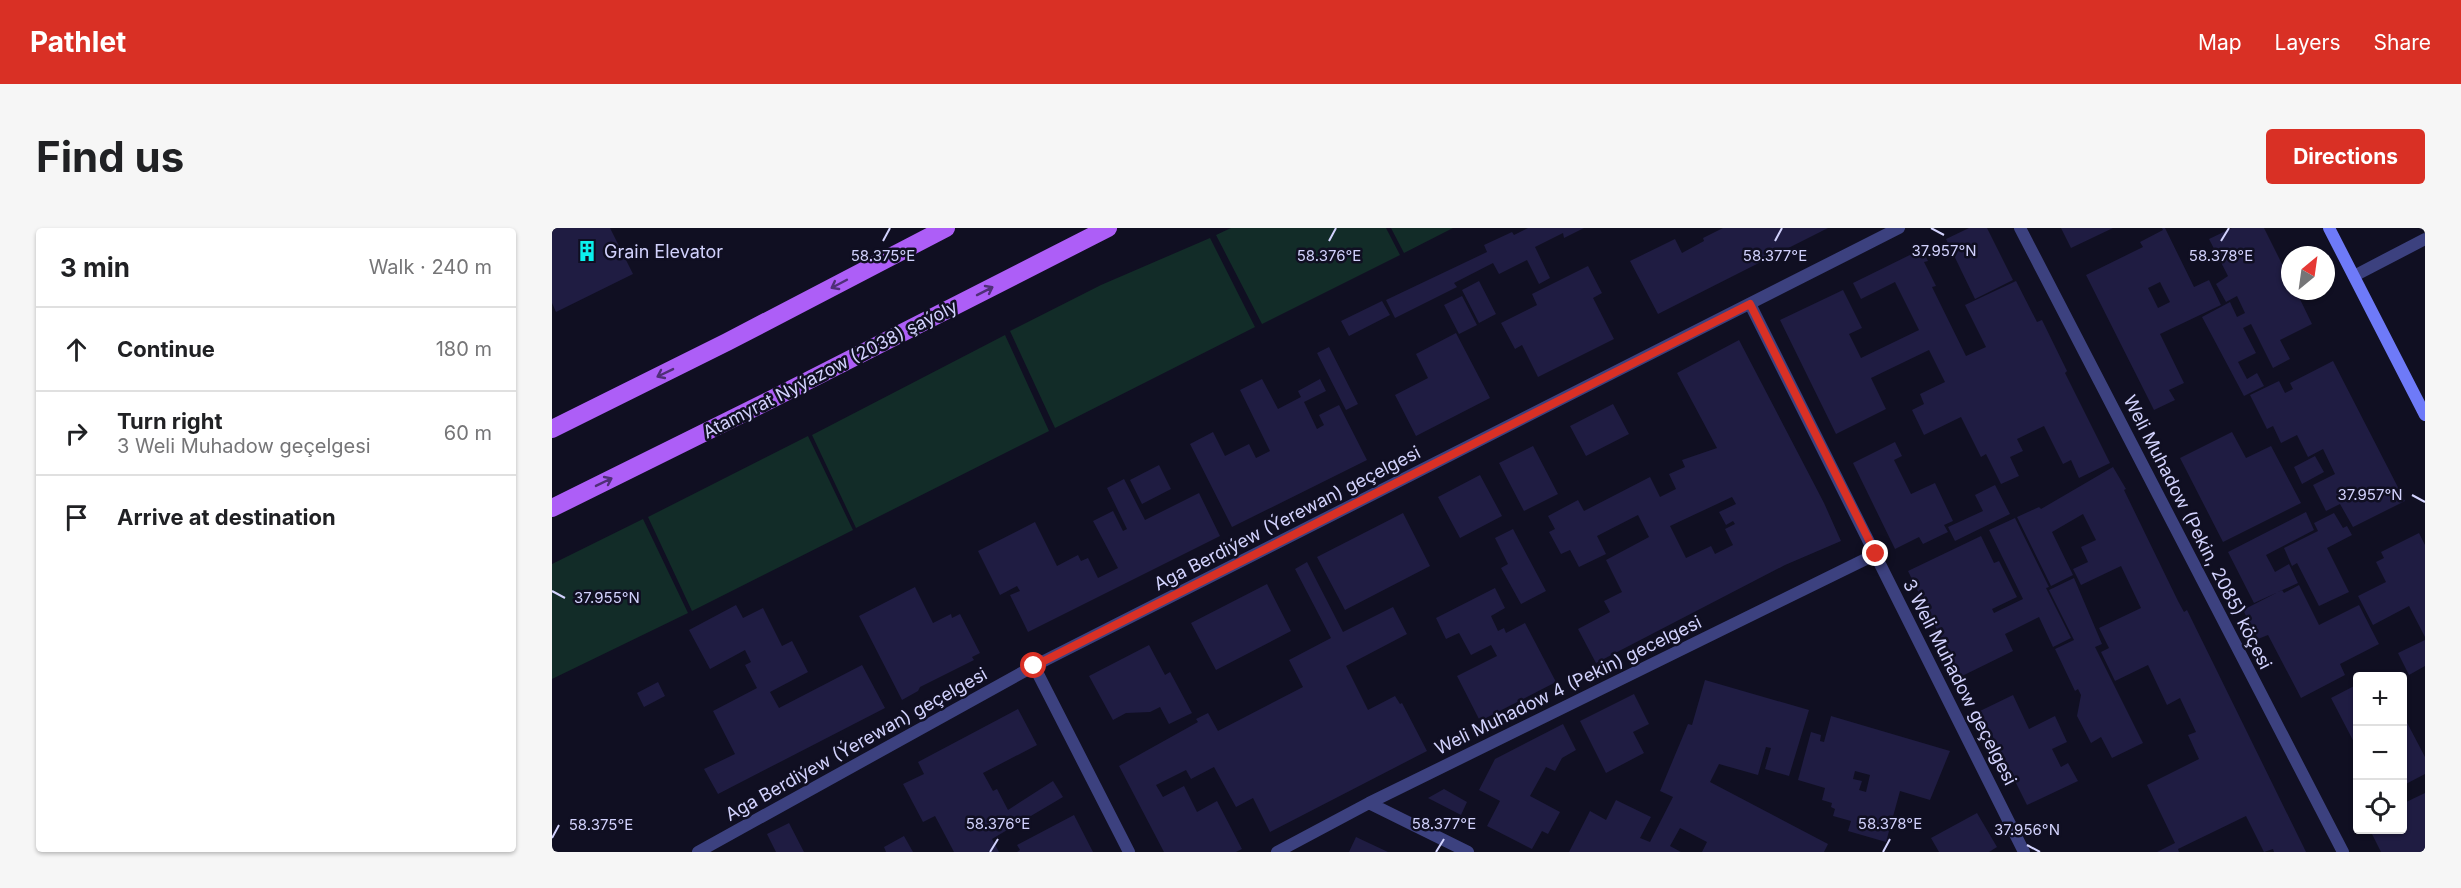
<!DOCTYPE html>
<html lang="en">
<head>
<meta charset="utf-8">
<style>
  body { margin:0; font-family:Inter,sans-serif; background:#f6f6f6; color:#202124 }
  .controls { position:absolute; right:18px; bottom:18px; display:grid; overflow:hidden; border-radius:6px; box-shadow:0 2px 4px #0004 }
  .controls button { width:54px; height:54px; display:grid; place-items:center; padding:0; border:0; border-bottom:2px solid #e0e0e0; background:#fff; color:#202124; font:30px sans-serif }
  .compass { position:absolute; left:1729px; top:18px; width:54px; height:54px; border-radius:50%; background:#fff; box-shadow:0 2px 4px #0004; rotate:29deg }
  .stop { position:absolute; width:18px; height:18px; margin:-14px; border:4px solid #d93025; border-radius:50%; background:#fff }
  .stop.end { background:#d93025; border-color:#fff; box-shadow:0 2px 6px #0008 }
  .list { margin:0; padding:0; list-style:none }
  h2 { display:flex; justify-content:space-between; align-items:center; height:78px; margin:0; padding:0 24px; font-size:26px }
  h2 small { font-size:20px; font-weight:400; color:#757577 }
  .list li { display:grid; grid-template-columns:39px 1fr auto; gap:18px; align-items:center; box-sizing:border-box; height:84px; padding:0 24px; border-top:2px solid #e0e0e0 }
  .list b { display:block; font-size:22px; white-space:nowrap }
  .list p { margin:0; font-size:20px; white-space:nowrap; color:#757577 }
  .list em { font-size:20px; font-style:normal; color:#757577 }
  .icon { flex:none; width:33px; height:33px; fill:none; stroke:currentColor; stroke-width:2; stroke-linecap:round; stroke-linejoin:round }
  .map { position:relative; flex:none; width:1873px; height:624px; overflow:hidden; border-radius:6px }
  header { display:flex; align-items:center; gap:36px; box-sizing:border-box; height:84px; padding:0 30px; background:#d93025; color:#fff }
  header strong { font-size:28px }
  nav { display:flex; gap:33px; margin-inline-start:auto; font-size:21px }
  .intro { display:flex; align-items:center; justify-content:space-between; box-sizing:border-box; height:144px; padding:0 36px }
  h1 { margin:0; font-size:42px }
  .button { padding:15px 27px; border-radius:6px; background:#d93025; color:#fff; font-size:21px; font-weight:700 }
  main { display:flex; gap:36px; padding:0 36px }
  aside { flex:1; background:#fff; border-radius:6px; box-shadow:0 2px 4px #0004 }
  .map>svg:first-child { display:block }
</style>
</head>
<body>
<header>
<strong>Pathlet</strong>
<nav><a>Map</a><a>Layers</a><a>Share</a></nav>
</header>
<div class="intro"><h1>Find us</h1><a class="button">Directions</a></div>
<main>
<aside>
<h2>3 min<small>Walk · 240 m</small></h2>
<ul class="list">
<li><svg class="icon" aria-label="ahead" viewBox="0 0 24 24"><path d="M12 20V5M6 11l6-6 6 6"/></svg><div><b>Continue</b></div><em>180 m</em></li>
<li><svg class="icon" aria-label="right" viewBox="0 0 24 24"><path d="M7 20v-9h11M14 6l5 5-5 5"/></svg><div><b>Turn right</b><p>3 Weli Muhadow geçelgesi</p></div><em>60 m</em></li>
<li><svg class="icon" aria-label="arrive" viewBox="0 0 24 24"><path d="M6 21V4h12l-3 4 3 4H6"/></svg><div><b>Arrive at destination</b></div></li>
</ul>
</aside>
<div class="map">
<svg width="1873" height="624" viewBox="0 0 1873 624">
  <rect width="100%" height="100%" fill="#100f22"/>
  <path fill="#122c28" d="M 679,0 L 834,0 L 848,27 L 710,96 L 664,7 Z
    M 839,0 L 901,0 L 852,25 Z
    M 658,10 L 703,99 L 503,200 L 458,103 L 549,57 Z
    M 453,107 L 497,203 L 304,300 L 260,207 Z
    M 256,208 L 301,302 L 140,383 L 96,289 Z
    M 91,291 L 136,385 L 0,451 L 0,336 Z"/>
  <path fill="#1f1c42" fill-rule="evenodd" d="M 0,0 L 58,0 L 81,46 L 4,84 L 0,75 Z
    M 976,0 L 1032,0 L 1012,10 L 1011,5 L 983,19 L 998,50 L 987,56 L 975,32 L 947,46 L 941,35 L 902,55 L 905,59 L 843,90 L 834,72 L 935,24 L 932,17 L 960,4 L 962,7 Z
    M 1171,0 L 1276,0 L 1106,86 L 1078,33 L 1123,11 L 1130,25 L 1152,13 L 1151,10 Z
    M 1417,0 L 1435,0 L 1461,52 L 1423,71 L 1394,11 Z
    M 1509,0 L 1561,0 L 1519,20 Z
    M 1610,0 L 1613,0 L 1642,59 L 1657,52 L 1669,77 L 1608,106 L 1632,155 L 1617,162 L 1623,172 L 1602,182 L 1534,47 L 1591,19 L 1588,14 L 1611,2 ZM 1608,54 L 1618,74 L 1606,80 L 1596,60 Z
    M 1680,0 L 1712,0 L 1738,52 L 1738,63 L 1744,63 L 1760,96 L 1728,112 L 1738,131 L 1721,140 L 1699,96 L 1691,100 L 1704,125 L 1686,134 L 1695,151 L 1705,145 L 1712,158 L 1692,168 L 1650,89 L 1678,74 L 1685,89 L 1693,85 L 1685,68 L 1674,74 L 1664,56 L 1676,48 L 1657,11 Z
    M 1370,21 L 1376,33 L 1372,34 L 1384,58 L 1380,59 L 1414,128 L 1434,119 L 1413,77 L 1464,53 L 1485,94 L 1490,92 L 1515,143 L 1513,145 L 1558,235 L 1527,250 L 1519,232 L 1511,236 L 1492,198 L 1465,211 L 1471,223 L 1458,229 L 1467,248 L 1449,256 L 1434,226 L 1429,229 L 1409,189 L 1372,207 L 1360,182 L 1372,176 L 1368,166 L 1393,154 L 1377,122 L 1319,150 L 1334,181 L 1284,206 L 1228,92 L 1291,62 L 1310,100 L 1297,106 L 1309,130 L 1367,102 L 1343,54 L 1309,71 L 1301,55 Z
    M 1036,38 L 1050,65 L 1041,70 L 1062,111 L 986,149 L 970,117 L 963,121 L 949,95 L 985,77 L 980,66 Z
    M 927,53 L 944,86 L 927,95 L 910,62 Z
    M 910,68 L 925,97 L 907,106 L 892,77 Z
    M 830,73 L 838,87 L 797,108 L 789,93 Z
    M 904,105 L 938,170 L 864,208 L 843,167 L 876,150 L 864,126 Z
    M 1187,112 L 1272,275 L 1289,313 L 1233,337 L 1044,435 L 1026,401 L 1058,384 L 1052,373 L 1070,364 L 1054,332 L 1097,309 L 1086,287 L 1045,308 L 1054,326 L 1027,339 L 1018,322 L 1009,326 L 997,304 L 1003,301 L 996,288 L 1026,272 L 1032,283 L 1098,249 L 1108,269 L 1124,261 L 1117,246 L 1133,239 L 1130,232 L 1165,220 L 1125,145 ZM 1180,269 L 1184,276 L 1167,284 L 1174,297 L 1181,293 L 1183,296 L 1173,301 L 1181,317 L 1163,326 L 1159,318 L 1134,330 L 1118,298 Z
    M 777,119 L 806,176 L 794,182 L 765,125 Z
    M 1781,133 L 1853,273 L 1801,299 L 1788,276 L 1774,283 L 1761,257 L 1783,246 L 1771,221 L 1756,229 L 1745,207 L 1729,215 L 1721,198 L 1715,201 L 1698,167 L 1727,153 L 1733,165 L 1741,161 L 1738,155 Z
    M 710,151 L 726,181 L 749,169 L 746,163 L 768,151 L 774,163 L 752,174 L 765,201 L 772,197 L 767,187 L 787,177 L 815,232 L 680,299 L 638,216 L 661,204 L 673,228 L 697,216 L 704,230 L 718,223 L 688,162 Z
    M 1061,176 L 1077,206 L 1034,228 L 1018,198 Z
    M 1680,204 L 1694,230 L 1719,218 L 1749,275 L 1671,314 L 1628,230 Z
    M 1343,214 L 1350,228 L 1342,232 L 1359,266 L 1383,255 L 1401,293 L 1392,297 L 1396,304 L 1371,316 L 1367,309 L 1343,321 L 1301,235 Z
    M 981,218 L 1006,266 L 972,283 L 947,235 Z
    M 1763,228 L 1772,244 L 1750,256 L 1742,239 Z
    M 607,237 L 619,261 L 590,276 L 578,252 Z
    M 1561,239 L 1574,261 L 1572,262 L 1626,373 L 1632,384 L 1635,382 L 1754,624 L 1722,624 L 1721,621 L 1712,624 L 1694,588 L 1626,621 L 1627,624 L 1605,624 L 1623,615 L 1595,557 L 1647,531 L 1636,507 L 1644,504 L 1628,470 L 1615,477 L 1596,437 L 1563,453 L 1549,424 L 1557,420 L 1547,400 L 1589,380 L 1569,338 L 1529,357 L 1521,341 L 1536,334 L 1529,319 L 1544,312 L 1531,286 L 1500,304 L 1521,347 L 1499,358 L 1465,289 L 1487,279 L 1489,281 Z
    M 928,247 L 950,288 L 908,310 L 886,269 Z
    M 572,251 L 593,292 L 647,265 L 668,308 L 476,404 L 458,367 L 468,363 L 465,358 L 448,367 L 426,323 L 483,294 L 505,338 L 526,327 L 529,333 L 536,330 L 546,350 L 566,340 L 541,293 L 561,283 L 571,303 L 575,301 L 555,260 Z
    M 1443,257 L 1458,286 L 1403,313 L 1396,299 L 1431,283 L 1423,267 Z
    M 1754,284 L 1762,302 L 1714,327 L 1723,344 L 1737,336 L 1746,355 L 1702,375 L 1676,324 Z
    M 851,285 L 878,338 L 793,382 L 765,329 Z
    M 1782,285 L 1791,300 L 1795,298 L 1800,307 L 1775,320 L 1797,364 L 1767,378 L 1745,335 L 1740,338 L 1732,320 L 1766,303 L 1762,295 Z
    M 1463,290 L 1497,359 L 1494,360 L 1519,410 L 1501,419 L 1487,389 L 1453,406 L 1461,423 L 1408,449 L 1356,343 L 1429,308 L 1442,335 L 1447,333 L 1465,369 L 1440,381 L 1442,385 L 1471,371 L 1437,302 Z
    M 961,301 L 994,363 L 969,376 L 949,340 L 956,336 L 943,310 Z
    M 1867,305 L 1873,317 L 1873,409 L 1857,378 L 1821,397 L 1806,368 L 1834,354 L 1824,334 L 1832,330 L 1829,324 Z
    M 755,334 L 791,404 L 841,379 L 855,406 L 794,438 L 816,482 L 843,468 L 848,476 L 850,475 L 875,523 L 718,604 L 701,570 L 684,579 L 662,539 L 639,551 L 634,542 L 604,557 L 611,569 L 632,558 L 645,584 L 665,573 L 690,621 L 684,624 L 612,624 L 567,538 L 646,494 L 644,491 L 656,485 L 666,503 L 751,459 L 737,432 L 779,410 L 743,341 Z
    M 1522,350 L 1550,416 L 1543,419 L 1591,515 L 1560,530 L 1549,509 L 1539,515 L 1525,488 L 1529,467 L 1526,461 L 1523,463 L 1503,421 L 1522,412 L 1497,362 Z
    M 715,356 L 739,403 L 664,442 L 639,395 Z
    M 1747,357 L 1767,397 L 1807,377 L 1827,416 L 1788,436 L 1793,447 L 1749,470 L 1716,407 L 1706,411 L 1691,382 L 1730,362 L 1732,365 Z
    M 363,359 L 381,395 L 399,386 L 400,390 L 408,386 L 428,425 L 420,429 L 422,432 L 368,459 L 366,463 L 350,472 L 307,388 Z
    M 943,360 L 953,380 L 939,388 L 946,403 L 952,400 L 954,405 L 973,395 L 1004,454 L 928,493 L 905,448 L 945,428 L 939,417 L 919,427 L 907,405 L 894,411 L 884,390 Z
    M 184,377 L 191,390 L 211,380 L 230,418 L 240,413 L 256,444 L 218,464 L 227,480 L 310,437 L 333,480 L 166,566 L 152,541 L 183,526 L 161,483 L 205,460 L 193,437 L 199,434 L 193,422 L 158,441 L 137,402 Z
    M 1873,412 L 1873,438 L 1857,447 L 1846,425 Z
    M 597,417 L 613,447 L 618,444 L 640,485 L 617,496 L 608,479 L 598,484 L 574,485 L 561,492 L 537,448 Z
    M 1153,452 L 1257,482 L 1237,548 L 1213,541 L 1219,520 L 1214,519 L 1206,547 L 1167,536 L 1158,554 L 1276,616 L 1272,624 L 1150,624 L 1155,614 L 1128,600 L 1118,618 L 1129,624 L 1017,624 L 1038,583 L 1054,592 L 1064,572 L 1099,589 L 1088,610 L 1098,614 L 1121,569 L 1108,563 L 1136,496 L 1140,497 Z
    M 106,454 L 113,468 L 92,479 L 85,465 Z
    M 1806,456 L 1806,522 L 1779,470 Z
    M 1082,466 L 1097,496 L 1081,504 L 1092,525 L 1054,545 L 1028,493 Z
    M 1461,467 L 1477,501 L 1503,488 L 1515,514 L 1500,521 L 1509,539 L 1516,535 L 1526,553 L 1475,577 L 1428,483 Z
    M 466,481 L 485,517 L 431,545 L 441,563 L 445,561 L 456,582 L 501,553 L 511,569 L 440,611 L 447,624 L 402,624 L 383,588 L 371,594 L 351,556 L 372,546 L 366,534 Z
    M 1850,485 L 1873,529 L 1873,546 L 1850,558 Z
    M 1279,488 L 1398,523 L 1378,572 L 1348,563 L 1334,614 L 1296,603 L 1299,593 L 1281,588 L 1283,581 L 1279,579 L 1280,575 L 1270,572 L 1273,560 L 1246,552 L 1259,504 L 1269,507 L 1268,513 L 1272,514 ZM 1303,543 L 1318,547 L 1314,564 L 1307,562 L 1310,553 L 1301,551 Z
    M 1011,496 L 1024,522 L 1010,530 L 1003,543 L 994,539 L 978,568 L 1008,584 L 996,606 L 990,603 L 980,621 L 935,598 L 948,573 L 927,562 L 943,531 Z
    M 892,561 L 915,574 L 909,587 L 876,570 Z
    M 1873,565 L 1873,624 L 1829,624 L 1818,602 L 1850,602 L 1850,576 Z
    M 1425,585 L 1445,619 L 1437,624 L 1387,624 L 1379,610 Z
    M 522,587 L 541,624 L 465,624 L 468,622 L 465,617 Z
    M 237,595 L 252,624 L 224,624 L 215,606 Z
    M 352,608 L 361,624 L 334,624 L 332,619 Z
    M 804,609 L 836,624 L 797,624 Z"/>
  <g fill="none" stroke-linecap="round" stroke-linejoin="round">
    <path stroke="#3c417f" stroke-width="12" d="M 1802,48 L 1873,11"/>
    <path stroke="#3c417f" stroke-width="12" d="M 1468,0 L 1791,624
      M 1198,76 L 1472,624
      M 482,438 L 577,624
      M 817,575 L 916,624
      M 146,624 L 482,438 L 1347,0
      M 725,624 L 817,575 L 1324,326"/>
    <path stroke="#6e7af8" stroke-width="12" d="M 1777,0 L 1873,187"/>
    <path stroke="#ad5ef7" stroke-width="18" d="M 0,201 L 175,114 L 394,0
      M 0,280 L 218,172 L 556,0"/>
  </g>
  <defs><path id="oneway-shaft" d="M-6 0H5M1.5-3L5.5 0L1.5 3" fill="none" stroke-width="1.6" stroke-linecap="round" stroke-linejoin="round" transform="scale(1.5)"/></defs>
  <g stroke="#4f2f77">
    <use href="#oneway-shaft" transform="translate(287 56) rotate(152)"/>
    <use href="#oneway-shaft" transform="translate(433 63) rotate(-27)"/>
    <use href="#oneway-shaft" transform="translate(113 145) rotate(154)"/>
    <use href="#oneway-shaft" transform="translate(52 254) rotate(-26)"/>
  </g>
  <g fill="none" stroke-linecap="round" stroke-linejoin="round">
    <path stroke="#d93025" stroke-width="8" d="M 482,438 L 1198,76 L 1324,326"/>
  </g>
  <path fill="none" stroke="#d2d2fd" stroke-width="2" d="M 1379,0 L 1392,7M 331,13 L 338,0M 777,13 L 784,0M 1223,13 L 1230,0M 1669,13 L 1677,0M 1860,267 L 1873,274M 0,363 L 13,370M 0,610 L 7,597M 1475,617 L 1488,624M 438,624 L 446,611M 884,624 L 892,611M 1331,624 L 1338,611"/>
  <defs>
    <symbol id="building-bare" viewBox="-9 -9 18 18"><path d="M-4-6H4V6H1V3H-1V6H-4ZM-2.5-4.3h1.7v1.8h-1.7ZM.8-4.3h1.7v1.8H.8ZM-2.5-1h1.7V.8h-1.7ZM.8-1h1.7V.8H.8Z" fill="#0bf0ed" stroke="#100f22" stroke-width="2.5" paint-order="stroke"/></symbol>
  </defs>
  <g fill-rule="evenodd">
    <use href="#building-bare" x="20" y="8" width="30" height="30"/>
  </g>
  <g text-anchor="middle" dominant-baseline="central" stroke-width="5" stroke-linejoin="round" paint-order="stroke">
    <g font-size="18" fill="#d2d2fd" stroke="#100f22" text-anchor="start">
      <text x="52" y="23">Grain Elevator</text>
    </g>
    <g font-size="18" fill="#d2d2fd" stroke="#100f22">
      <text transform="translate(278 141) rotate(-27)">Atamyrat Nyýazow (2038) şaýoly</text>
      <text transform="translate(735 290) rotate(-27)">Aga Berdiýew (Ýerewan) geçelgesi</text>
      <text transform="translate(1646 304) rotate(63)">Weli Muhadow (Pekin, 2085) köçesi</text>
      <text transform="translate(1408 454) rotate(63)">3 Weli Muhadow geçelgesi</text>
      <text transform="translate(1016 457) rotate(-26)">Weli Muhadow 4 (Pekin) gecelgesi</text>
      <text transform="translate(304 516) rotate(-29)">Aga Berdiýew (Ýerewan) geçelgesi</text>
    </g>
  </g>
  <g font-size="15" text-anchor="middle" fill="#d2d2fd" stroke="#100f22" stroke-width="5" stroke-linejoin="round" paint-order="stroke">
    <text x="1392" y="28">37.957°N</text>
    <text x="331" y="33">58.375°E</text>
    <text x="777" y="33">58.376°E</text>
    <text x="1223" y="33">58.377°E</text>
    <text x="1669" y="33">58.378°E</text>
    <text x="1818" y="272">37.957°N</text>
    <text x="55" y="375">37.955°N</text>
    <text x="446" y="601">58.376°E</text>
    <text x="892" y="601">58.377°E</text>
    <text x="1338" y="601">58.378°E</text>
    <text x="49" y="602">58.375°E</text>
    <text x="1475" y="607">37.956°N</text>
  </g>
</svg>
<div class="controls">
<button>+</button>
<button>−</button>
<button><svg class="icon" aria-label="locate" viewBox="0 0 24 24"><circle cx="12" cy="12" r="6"/><path d="M12 2v4M12 18v4M2 12h4M18 12h4"/></svg></button>
</div>
<svg class="compass" viewBox="-18 -18 36 36"><path d="M0-13l5 13h-10z" fill="#e53935"/><path d="M0 13l5-13h-10z" fill="#757577"/></svg>
<div class="stop" style="left:482px;top:438px"></div>
<div class="stop end" style="left:1324px;top:326px"></div>
</div>
</main>
</body>
</html>
